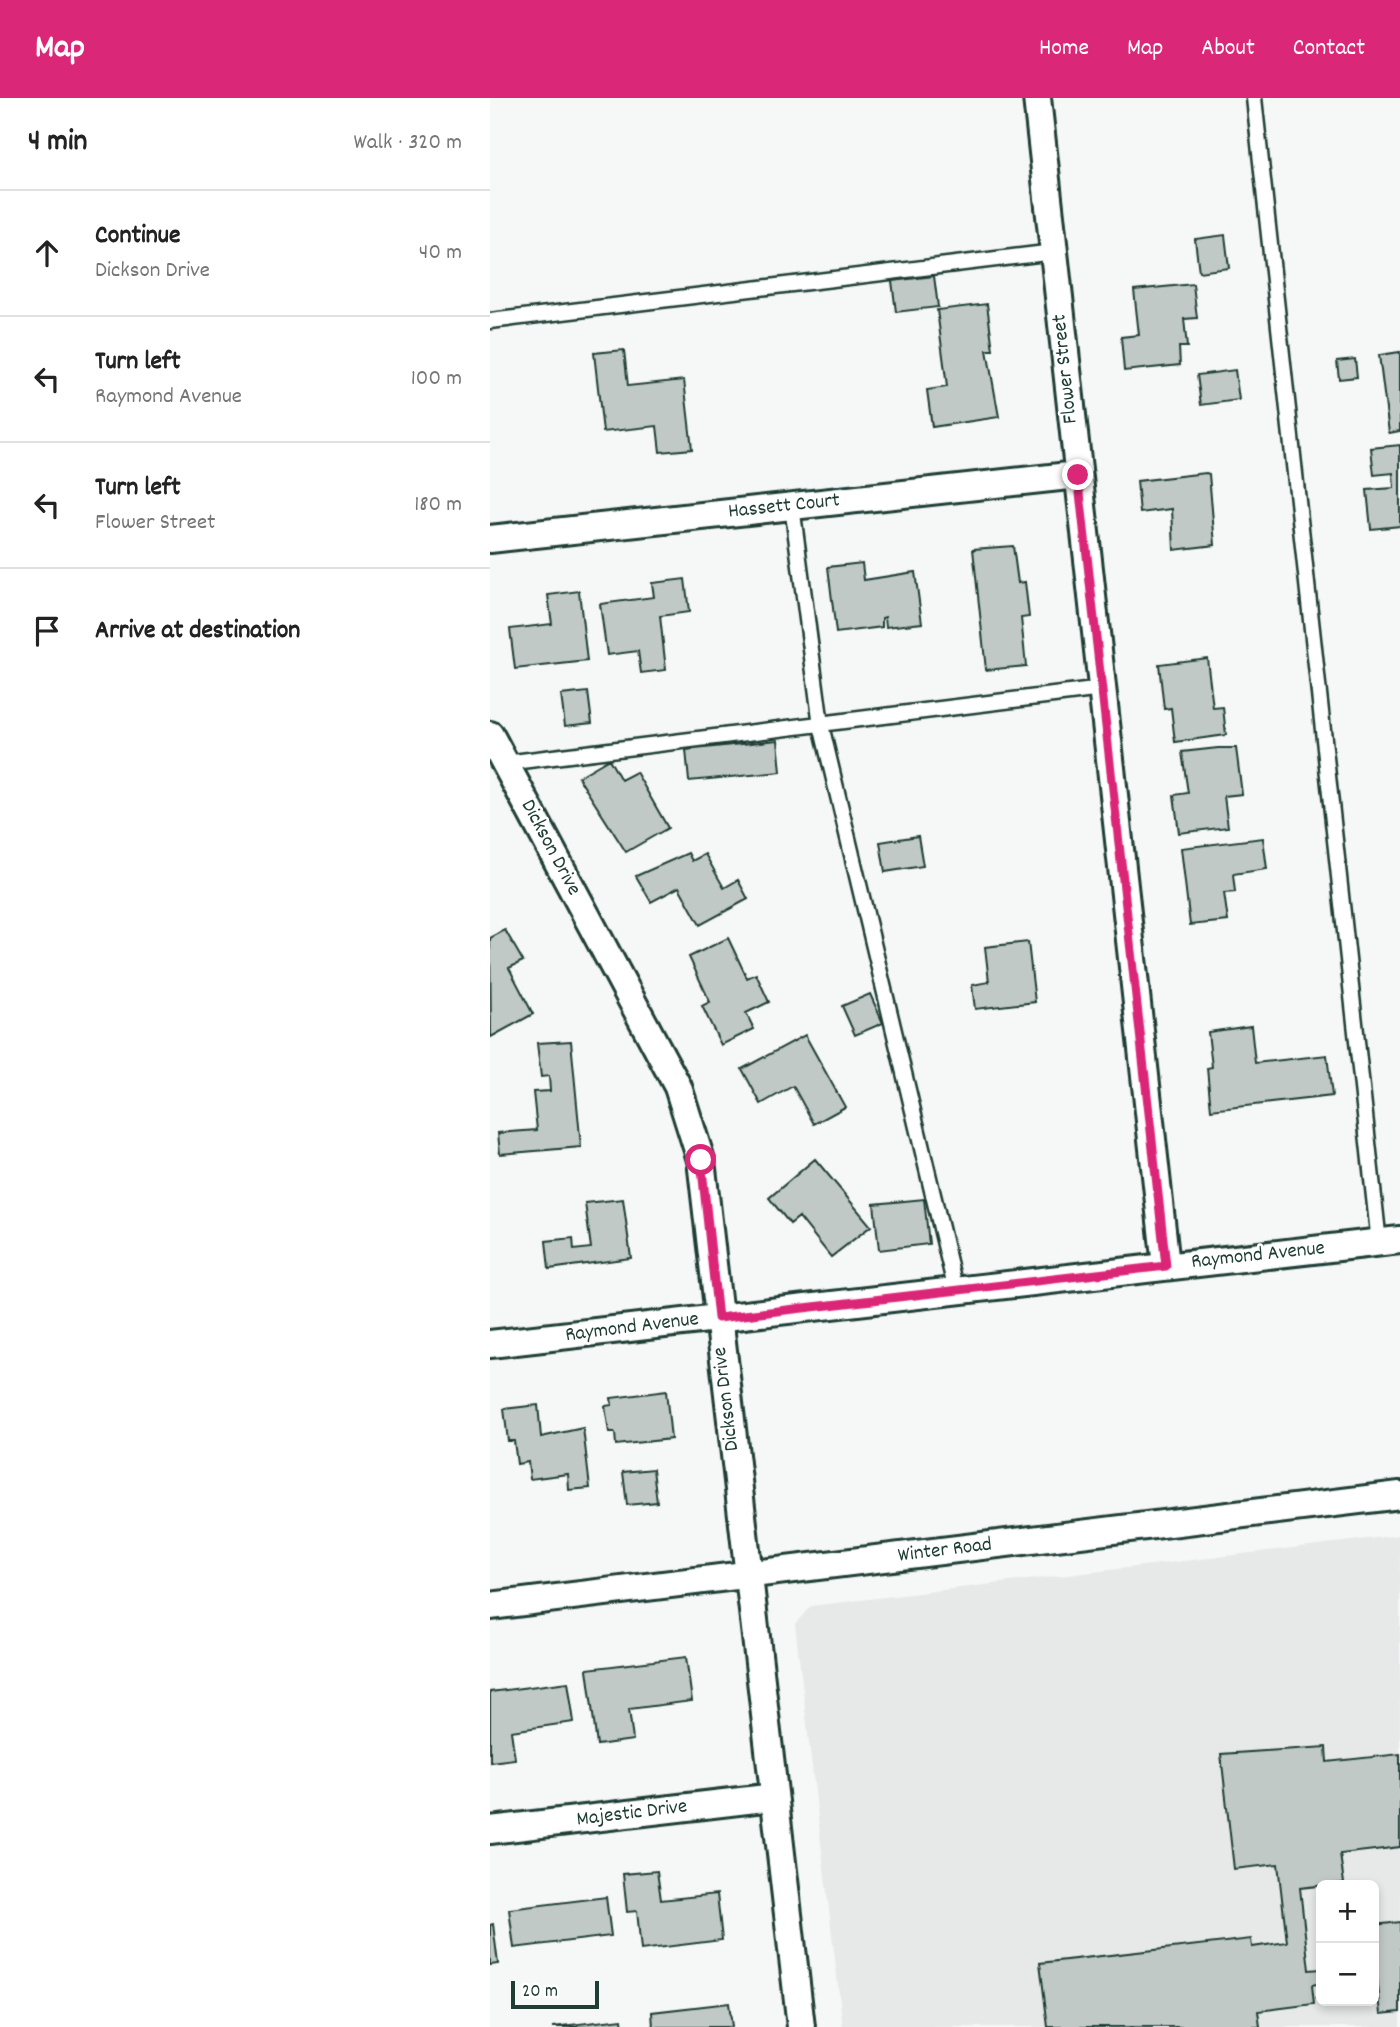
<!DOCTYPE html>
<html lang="en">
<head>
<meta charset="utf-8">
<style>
  body { margin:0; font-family:Dekko,sans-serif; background:#f6f6f6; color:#222 }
  .controls { position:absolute; right:21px; bottom:21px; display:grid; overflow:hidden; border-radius:10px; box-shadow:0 4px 10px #0003 }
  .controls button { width:63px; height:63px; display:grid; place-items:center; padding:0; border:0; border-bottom:2px solid #e0e0e0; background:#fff; color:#222; font:35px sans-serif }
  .scale { position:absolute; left:21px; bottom:18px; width:88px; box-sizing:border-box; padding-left:7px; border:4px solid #1f3d34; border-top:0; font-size:19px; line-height:24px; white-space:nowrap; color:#1f3d34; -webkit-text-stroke:5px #fff; paint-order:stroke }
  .stop { position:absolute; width:21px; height:21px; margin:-16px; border:5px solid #db2777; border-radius:50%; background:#fff }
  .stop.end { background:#db2777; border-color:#fff; box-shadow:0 2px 7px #0008 }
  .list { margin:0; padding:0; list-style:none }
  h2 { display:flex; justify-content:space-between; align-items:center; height:91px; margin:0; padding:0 28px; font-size:30px }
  h2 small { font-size:23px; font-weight:400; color:#767676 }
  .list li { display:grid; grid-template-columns:46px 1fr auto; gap:21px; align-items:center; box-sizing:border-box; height:126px; padding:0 28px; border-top:2px solid #e0e0e0 }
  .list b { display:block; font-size:26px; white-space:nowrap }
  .list p { margin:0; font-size:23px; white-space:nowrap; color:#767676 }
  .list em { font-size:23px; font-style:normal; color:#767676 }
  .icon { flex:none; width:38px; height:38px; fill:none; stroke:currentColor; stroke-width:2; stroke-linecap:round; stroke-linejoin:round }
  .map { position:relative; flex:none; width:910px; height:1929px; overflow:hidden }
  header { display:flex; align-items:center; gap:42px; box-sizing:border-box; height:98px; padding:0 35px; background:#db2777; color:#fff }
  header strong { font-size:33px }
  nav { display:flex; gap:38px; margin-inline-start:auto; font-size:24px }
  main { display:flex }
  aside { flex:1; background:#fff }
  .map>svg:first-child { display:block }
</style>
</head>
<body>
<header>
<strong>Map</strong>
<nav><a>Home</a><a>Map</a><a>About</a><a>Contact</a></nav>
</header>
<main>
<aside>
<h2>4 min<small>Walk · 320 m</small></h2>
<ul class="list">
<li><svg class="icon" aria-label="ahead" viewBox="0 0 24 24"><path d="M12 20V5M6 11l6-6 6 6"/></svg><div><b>Continue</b><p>Dickson Drive</p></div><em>40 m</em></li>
<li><svg class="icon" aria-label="left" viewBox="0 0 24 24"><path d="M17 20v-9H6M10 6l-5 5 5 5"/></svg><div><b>Turn left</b><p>Raymond Avenue</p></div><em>100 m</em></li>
<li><svg class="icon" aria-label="left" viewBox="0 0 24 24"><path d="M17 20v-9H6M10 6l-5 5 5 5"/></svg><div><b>Turn left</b><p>Flower Street</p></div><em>180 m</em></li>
<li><svg class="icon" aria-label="arrive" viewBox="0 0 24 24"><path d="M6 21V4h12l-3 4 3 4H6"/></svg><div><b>Arrive at destination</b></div></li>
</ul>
</aside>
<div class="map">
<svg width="910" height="1929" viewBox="0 0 910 1929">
  <rect width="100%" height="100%" fill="#f6f7f7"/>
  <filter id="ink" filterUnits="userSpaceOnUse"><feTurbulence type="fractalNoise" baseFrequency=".0143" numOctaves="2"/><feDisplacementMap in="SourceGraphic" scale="14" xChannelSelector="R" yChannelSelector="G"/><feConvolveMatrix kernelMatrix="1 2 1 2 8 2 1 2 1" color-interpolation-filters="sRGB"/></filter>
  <g filter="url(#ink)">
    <path fill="#e6e9e8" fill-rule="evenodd" d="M 910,1437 L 910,1929 L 353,1929 L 305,1526 L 321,1508 ZM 831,1787 L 884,1787 L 884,1903 L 831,1903 Z"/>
    <path fill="#c0c9c6" stroke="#1f3d34" stroke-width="2" d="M 735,137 L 739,170 L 709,174 L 705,141 Z
      M 444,178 L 448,209 L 406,214 L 402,183 Z
      M 703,186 L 707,220 L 694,221 L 697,249 L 689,249 L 690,267 L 634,273 L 631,239 L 649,237 L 644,192 Z
      M 497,206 L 503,252 L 497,252 L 509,319 L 442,329 L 437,292 L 457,289 L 447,212 Z
      M 134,252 L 138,288 L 194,282 L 202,351 L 170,354 L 167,328 L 113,334 L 104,255 Z
      M 910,254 L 910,333 L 899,335 L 889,257 Z
      M 865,261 L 867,279 L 849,281 L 847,263 Z
      M 745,272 L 749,302 L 711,307 L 707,277 Z
      M 910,347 L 910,428 L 881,431 L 877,392 L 904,390 L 903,375 L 884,377 L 881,350 Z
      M 716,375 L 719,376 L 725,447 L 684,452 L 682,411 L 650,415 L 647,383 Z
      M 523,448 L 528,485 L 535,484 L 539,519 L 531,520 L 536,568 L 496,572 L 483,451 Z
      M 372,465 L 374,482 L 425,474 L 432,525 L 396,529 L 395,519 L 392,520 L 392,529 L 346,535 L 338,469 Z
      M 195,481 L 199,514 L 170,518 L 176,572 L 151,575 L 148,553 L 117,557 L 110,506 L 164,499 L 162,485 Z
      M 89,493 L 97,563 L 25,571 L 20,531 L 62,526 L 58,497 Z
      M 717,560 L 723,610 L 733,609 L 736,637 L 685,644 L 681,610 L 674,611 L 669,566 Z
      M 98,594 L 102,625 L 75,628 L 71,597 Z
      M 288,642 L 291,674 L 199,683 L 196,652 Z
      M 728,650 L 746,650 L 752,696 L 734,698 L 738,729 L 689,735 L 684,697 L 698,695 L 692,654 Z
      M 119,661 L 131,682 L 146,674 L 178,730 L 136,754 L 88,679 Z
      M 428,738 L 433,768 L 395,774 L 390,744 Z
      M 773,740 L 777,771 L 743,776 L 745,794 L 734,795 L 738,823 L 700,827 L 691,750 Z
      M 198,755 L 202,763 L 215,756 L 234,790 L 248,782 L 258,801 L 210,827 L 189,789 L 161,804 L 146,778 Z
      M 15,832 L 33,863 L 19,870 L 43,916 L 1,939 L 0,840 Z
      M 238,840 L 257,880 L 266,876 L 279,904 L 256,915 L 264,931 L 231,947 L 212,908 L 220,904 L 199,859 Z
      M 538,844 L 545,904 L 485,911 L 482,887 L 499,884 L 495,849 Z
      M 380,896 L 393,925 L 365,937 L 352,908 Z
      M 761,928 L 765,965 L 837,957 L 842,998 L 721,1012 L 717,970 L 722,969 L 718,934 Z
      M 315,937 L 355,1009 L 324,1026 L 303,988 L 271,1006 L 252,971 Z
      M 81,943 L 91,1049 L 10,1056 L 8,1035 L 47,1032 L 43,994 L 60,993 L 59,978 L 51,979 L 47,945 Z
      M 325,1061 L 381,1128 L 341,1159 L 309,1119 L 300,1126 L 279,1100 Z
      M 133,1101 L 141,1160 L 59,1171 L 56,1143 L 83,1140 L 84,1152 L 101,1150 L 95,1105 Z
      M 434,1101 L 439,1146 L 389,1152 L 384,1106 Z
      M 176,1293 L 181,1341 L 126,1347 L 125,1335 L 119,1335 L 115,1308 L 122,1307 L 121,1300 Z
      M 48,1307 L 51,1339 L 93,1330 L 100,1390 L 79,1392 L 78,1376 L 40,1381 L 38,1364 L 27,1366 L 24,1343 L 18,1343 L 14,1311 Z
      M 163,1371 L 167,1404 L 137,1407 L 133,1374 Z
      M 196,1559 L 202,1603 L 139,1611 L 143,1642 L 107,1647 L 97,1571 Z
      M 78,1584 L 84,1624 L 21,1633 L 25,1661 L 0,1664 L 0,1594 Z
      M 836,1649 L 837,1664 L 910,1656 L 910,1749 L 850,1756 L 854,1785 L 810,1790 L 819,1872 L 831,1871 L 831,1885 L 822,1887 L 824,1906 L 768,1913 L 770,1929 L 558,1929 L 550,1865 L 761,1841 L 762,1849 L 797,1844 L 788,1766 L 744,1771 L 731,1656 Z
      M 167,1773 L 171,1802 L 227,1796 L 232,1842 L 151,1852 L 147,1813 L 137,1814 L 133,1776 Z
      M 116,1799 L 121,1838 L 24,1850 L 19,1811 Z
      M 910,1824 L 910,1914 L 891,1916 L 887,1879 L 884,1879 L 884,1827 Z
      M 3,1826 L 8,1866 L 0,1867 L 0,1827 Z
      M 239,1905 L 242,1929 L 163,1929 L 162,1914 Z
      M 132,1921 L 133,1929 L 63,1929 Z"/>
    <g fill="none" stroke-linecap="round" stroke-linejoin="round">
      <defs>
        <path id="lane" d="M 764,0 L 889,1145
          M 0,223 L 564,154
          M 302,408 L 331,627 L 466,1193
          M 15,665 L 612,591"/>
        <path id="street" d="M 547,0 L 676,1168
          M 0,441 L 588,377
          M 0,637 L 188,989 L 211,1062 L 311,1929
          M 0,1246 L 910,1142
          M 0,1508 L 910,1397
          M 0,1732 L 284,1699"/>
      </defs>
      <use href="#lane" stroke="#1f3d34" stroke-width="19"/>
      <use href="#street" stroke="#1f3d34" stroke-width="32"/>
      <use href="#lane" stroke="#fff" stroke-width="14"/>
      <use href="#street" stroke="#fff" stroke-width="26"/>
    </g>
  </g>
  <g fill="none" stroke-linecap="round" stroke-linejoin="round" filter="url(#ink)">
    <path stroke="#db2777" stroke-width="9" d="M 211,1062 L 228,1220 L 676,1168 L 588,377"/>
  </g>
  <g text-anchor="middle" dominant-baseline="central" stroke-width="5" stroke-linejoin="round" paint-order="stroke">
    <g font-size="21" fill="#1f3d34" stroke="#fff">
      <text transform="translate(576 271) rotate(-96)">Flower Street</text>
      <text transform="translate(294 409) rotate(-6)">Hassett Court</text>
      <text transform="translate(60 750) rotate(62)">Dickson Drive</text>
      <text transform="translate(768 1158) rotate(-6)">Raymond Avenue</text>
      <text transform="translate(142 1230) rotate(-7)">Raymond Avenue</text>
      <text transform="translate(237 1301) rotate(-97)">Dickson Drive</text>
      <text transform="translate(455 1453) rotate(-7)">Winter Road</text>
      <text transform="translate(142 1716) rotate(-7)">Majestic Drive</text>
    </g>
  </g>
</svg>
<div class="controls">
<button>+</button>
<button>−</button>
</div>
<div class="scale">20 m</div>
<div class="stop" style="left:211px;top:1062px"></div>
<div class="stop end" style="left:588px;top:377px"></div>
</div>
</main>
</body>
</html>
